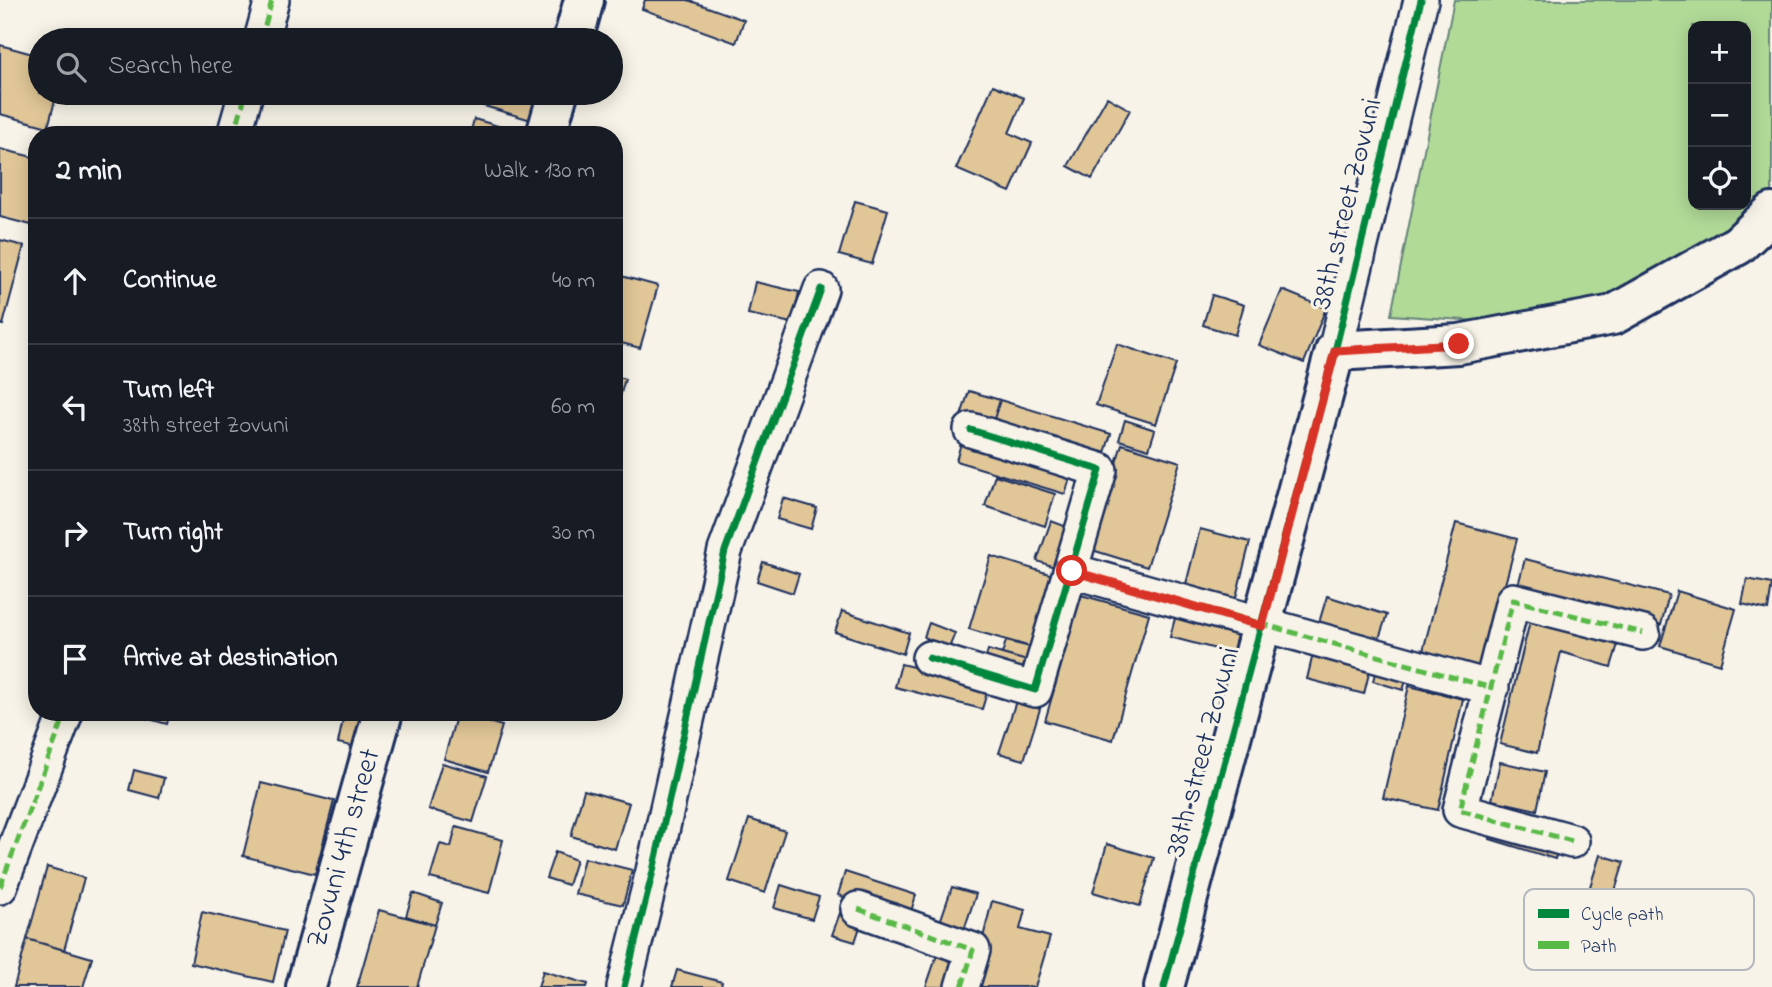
<!DOCTYPE html>
<html lang="en">
<head>
<meta charset="utf-8">
<style>
  body { margin:0; font-family:"Indie Flower",sans-serif; background:#20242c; color:#f1f3f6 }
  .controls { position:absolute; right:21px; top:21px; display:grid; overflow:hidden; border-radius:14px; box-shadow:0 4px 18px #0003 }
  .controls button { width:63px; height:63px; display:grid; place-items:center; padding:0; border:0; border-bottom:2px solid #363941; background:#171b24; color:#f1f3f6; font:35px sans-serif }
  .stop { position:absolute; width:21px; height:21px; margin:-16px; border:5px solid #d93025; border-radius:50%; background:#fff }
  .stop.end { background:#d93025; border-color:#fff; box-shadow:0 2px 7px #0008 }
  .list { margin:0; padding:0; list-style:none }
  h2 { display:flex; justify-content:space-between; align-items:center; height:91px; margin:0; padding:0 28px; font-size:30px }
  h2 small { font-size:23px; font-weight:400; color:#9ea1a6 }
  .list li { display:grid; grid-template-columns:46px 1fr auto; gap:21px; align-items:center; box-sizing:border-box; height:126px; padding:0 28px; border-top:2px solid #363941 }
  .list b { display:block; font-size:26px; white-space:nowrap }
  .list p { margin:0; font-size:23px; white-space:nowrap; color:#9ea1a6 }
  .list em { font-size:23px; font-style:normal; color:#9ea1a6 }
  .icon { flex:none; width:38px; height:38px; fill:none; stroke:currentColor; stroke-width:2; stroke-linecap:round; stroke-linejoin:round }
  .map { position:relative; flex:none; width:1772px; height:987px; overflow:hidden }
  .search { position:absolute; background:#171b24; box-shadow:0 4px 18px #0003; left:28px; top:28px; width:595px; height:77px; display:flex; align-items:center; gap:18px; box-sizing:border-box; padding:0 24px; border-radius:38px; color:#9ea1a6; font-size:26px }
  .panel { position:absolute; background:#171b24; box-shadow:0 4px 18px #0003; left:28px; top:126px; width:595px; height:595px; border-radius:28px }
  .map>svg:first-child { display:block }
</style>
</head>
<body>
<div class="map">
<svg width="1772" height="987" viewBox="0 0 1772 987">
  <rect width="100%" height="100%" fill="#f7f3e8"/>
  <filter id="ink" filterUnits="userSpaceOnUse"><feTurbulence type="fractalNoise" baseFrequency=".0143" numOctaves="2"/><feDisplacementMap in="SourceGraphic" scale="14" xChannelSelector="R" yChannelSelector="G"/><feConvolveMatrix kernelMatrix="1 2 1 2 8 2 1 2 1" color-interpolation-filters="sRGB"/></filter>
  <g filter="url(#ink)">
    <path fill="#b1da97" stroke="#66847a" stroke-width="2" fill-rule="evenodd" d="M 1454,0 L 1772,0 L 1772,191 L 1746,215 L 1699,252 L 1637,284 L 1577,310 L 1493,322 L 1391,315 ZM 1693,26 L 1746,26 L 1746,205 L 1693,205 Z"/>
    <path fill="#e1c797" stroke="#1b2f5e" stroke-width="2" d="M 645,0 L 688,0 L 744,20 L 736,43 L 642,9 Z
      M 0,45 L 40,56 L 40,93 L 57,93 L 48,127 L 0,114 Z
      M 993,85 L 1024,98 L 1009,133 L 1032,143 L 1010,192 L 956,169 Z
      M 485,93 L 539,93 L 531,120 L 481,105 Z
      M 1107,97 L 1130,110 L 1092,179 L 1068,166 Z
      M 474,119 L 526,134 L 526,135 L 470,135 Z
      M 0,149 L 37,158 L 37,217 L 35,226 L 0,217 Z
      M 855,201 L 888,210 L 872,264 L 839,255 Z
      M 0,240 L 24,246 L 3,325 L 0,324 Z
      M 614,274 L 658,286 L 640,348 L 614,341 Z
      M 755,282 L 799,292 L 792,323 L 748,314 Z
      M 1282,290 L 1326,308 L 1304,363 L 1259,345 Z
      M 1212,295 L 1244,305 L 1235,335 L 1203,325 Z
      M 1117,344 L 1176,364 L 1156,424 L 1096,405 Z
      M 614,376 L 625,379 L 614,418 Z
      M 969,391 L 1000,400 L 992,425 L 961,416 Z
      M 1000,400 L 1111,434 L 1103,459 L 992,425 Z
      M 1125,420 L 1155,430 L 1149,449 L 1119,440 Z
      M 963,436 L 1073,469 L 1065,494 L 956,461 Z
      M 1122,444 L 1180,462 L 1147,567 L 1089,549 Z
      M 995,475 L 1055,494 L 1045,526 L 985,506 Z
      M 783,498 L 817,508 L 811,529 L 777,519 Z
      M 1051,521 L 1070,528 L 1057,568 L 1037,561 Z
      M 1456,523 L 1517,539 L 1483,667 L 1423,651 Z
      M 1200,529 L 1250,542 L 1235,601 L 1185,588 Z
      M 991,556 L 1056,576 L 1034,648 L 969,629 Z
      M 1525,559 L 1669,595 L 1661,625 L 1517,589 Z
      M 763,562 L 799,574 L 793,593 L 757,581 Z
      M 1747,579 L 1772,584 L 1768,610 L 1742,604 Z
      M 1677,591 L 1736,609 L 1720,664 L 1660,646 Z
      M 1081,595 L 1149,614 L 1113,740 L 1045,721 Z
      M 1327,596 L 1387,615 L 1377,644 L 1318,626 Z
      M 842,611 L 909,633 L 903,654 L 835,632 Z
      M 1177,611 L 1242,628 L 1235,654 L 1170,637 Z
      M 1531,617 L 1619,641 L 1611,667 L 1561,652 L 1537,753 L 1500,744 Z
      M 929,623 L 955,633 L 949,648 L 924,637 Z
      M 1006,641 L 1034,648 L 1031,662 L 1002,654 Z
      M 988,650 L 1031,662 L 1026,680 L 983,668 Z
      M 1313,654 L 1370,669 L 1364,694 L 1307,679 Z
      M 901,664 L 989,686 L 982,709 L 895,687 Z
      M 1377,666 L 1408,675 L 1403,690 L 1373,681 Z
      M 1409,686 L 1463,699 L 1438,810 L 1383,798 Z
      M 1016,701 L 1040,709 L 1024,760 L 999,753 Z
      M 124,712 L 170,712 L 167,724 Z
      M 457,713 L 502,726 L 488,772 L 444,759 Z
      M 344,715 L 375,722 L 369,750 L 338,743 Z
      M 1500,762 L 1545,772 L 1537,810 L 1492,800 Z
      M 442,763 L 487,776 L 473,822 L 428,809 Z
      M 134,770 L 164,778 L 159,798 L 129,790 Z
      M 261,783 L 334,801 L 315,874 L 243,856 Z
      M 584,790 L 629,803 L 615,849 L 571,836 Z
      M 749,819 L 785,831 L 765,893 L 729,881 Z
      M 1495,823 L 1560,843 L 1555,859 L 1490,839 Z
      M 456,827 L 503,840 L 489,893 L 430,878 L 440,844 L 451,847 Z
      M 1107,844 L 1154,858 L 1140,906 L 1093,892 Z
      M 555,852 L 576,860 L 568,885 L 546,878 Z
      M 1600,855 L 1624,862 L 1600,939 L 1576,931 Z
      M 584,858 L 632,870 L 623,905 L 575,894 Z
      M 47,867 L 84,878 L 64,950 L 27,939 Z
      M 845,872 L 916,895 L 909,918 L 838,895 Z
      M 781,885 L 819,897 L 812,919 L 774,908 Z
      M 952,887 L 976,894 L 964,930 L 940,922 Z
      M 413,893 L 442,903 L 435,925 L 406,916 Z
      M 992,901 L 1025,910 L 1020,929 L 1050,937 L 1035,987 L 971,987 Z
      M 379,910 L 435,925 L 417,987 L 357,987 Z
      M 202,912 L 285,931 L 273,982 L 191,963 Z
      M 840,913 L 862,921 L 855,942 L 832,935 Z
      M 27,939 L 92,958 L 83,987 L 14,987 Z
      M 938,952 L 963,960 L 954,987 L 926,987 Z
      M 677,970 L 722,982 L 721,987 L 672,987 Z
      M 543,971 L 588,984 L 587,987 L 538,987 Z"/>
    <g fill="none" stroke-linecap="round" stroke-linejoin="round">
      <defs>
        <path id="street" d="M 261,40 L 272,0
          M 234,135 L 246,93
          M 1335,351 L 1421,0
          M 1072,571 L 1492,688
          M 929,658 L 1035,690 L 1100,470 L 971,430
          M 1572,841 L 1460,810 L 1513,600 L 1643,633
          M 0,887 L 66,712
          M 858,909 L 973,950 L 962,987
          M 624,987 L 653,871 L 725,551 L 821,289"/>
        <g id="secondary">
          <path d="M 573,40 L 584,0"/>
          <path d="M 546,135 L 558,93"/>
          <path id="s1" d="M 306,987 L 383,712"/>
          <path d="M 1164,987 L 1335,351 L 1459,344 L 1613,315 L 1738,245 L 1772,213"/>
        </g>
      </defs>
      <use href="#street" stroke="#1b2f5e" stroke-width="38"/>
      <use href="#secondary" stroke="#1b2f5e" stroke-width="44"/>
      <use href="#street" stroke="#f7f3e8" stroke-width="33"/>
      <use href="#secondary" stroke="#f7f3e8" stroke-width="38"/>
      <path stroke="#58b947" stroke-width="5" stroke-dasharray="10 5" stroke-linecap="butt" d="M 261,40 L 272,0
        M 234,135 L 246,93
        M 1072,571 L 1492,688
        M 1572,841 L 1460,810 L 1513,600 L 1643,633
        M 0,887 L 66,712
        M 858,909 L 973,950 L 962,987"/>
      <defs>
        <path id="cycleway" d="M 929,658 L 1035,690 L 1100,470 L 971,430
          M 624,987 L 653,871 L 725,551 L 821,289
          M 1164,987 L 1335,351 L 1421,0"/>
      </defs>
      <use href="#cycleway" stroke="#f7f3e8" stroke-width="11"/>
      <use href="#cycleway" stroke="#00873e" stroke-width="7"/>
    </g>
  </g>
  <g fill="none" stroke-linecap="round" stroke-linejoin="round" filter="url(#ink)">
    <path stroke="#d93025" stroke-width="9" d="M 1072,571 L 1262,626 L 1335,351 L 1459,344"/>
  </g>
  <g text-anchor="middle" dominant-baseline="central" stroke-width="6" stroke-linejoin="round" paint-order="stroke">
    <g font-size="30" fill="#1b2f5e" stroke="#f7f3e8">
      <text transform="translate(1348 204) rotate(-76)">38th street Zovuni</text>
      <text transform="translate(1204 752) rotate(-75)">38th street Zovuni</text>
      <text stroke="none"><textPath href="#s1" startOffset="144">Zovuni 4th street</textPath></text>
    </g>
  </g>
  <rect x="1524" y="889" width="230" height="81" rx="10" fill="#f7f3e8" stroke="#b5b8bf" stroke-width="2"/>
  <rect x="1538" y="909" width="31" height="9" fill="#00873e"/>
  <rect x="1538" y="941" width="31" height="8" fill="#58b947"/>
  <g font-size="19" fill="#1b2f5e">
    <text x="1581" y="920">Cycle path</text>
    <text x="1581" y="952">Path</text>
  </g>
</svg>
<div class="controls">
<button>+</button>
<button>−</button>
<button><svg class="icon" aria-label="locate" viewBox="0 0 24 24"><circle cx="12" cy="12" r="6"/><path d="M12 2v4M12 18v4M2 12h4M18 12h4"/></svg></button>
</div>
<div class="stop" style="left:1072px;top:571px"></div>
<div class="stop end" style="left:1459px;top:344px"></div>
<div class="search"><svg class="icon" aria-label="search" viewBox="0 0 24 24"><circle cx="10" cy="10" r="6"/><path d="M15 15l6 6"/></svg>Search here</div>
<section class="panel">
<h2>2 min<small>Walk · 130 m</small></h2>
<ul class="list">
<li><svg class="icon" aria-label="ahead" viewBox="0 0 24 24"><path d="M12 20V5M6 11l6-6 6 6"/></svg><div><b>Continue</b></div><em>40 m</em></li>
<li><svg class="icon" aria-label="left" viewBox="0 0 24 24"><path d="M17 20v-9H6M10 6l-5 5 5 5"/></svg><div><b>Turn left</b><p>38th street Zovuni</p></div><em>60 m</em></li>
<li><svg class="icon" aria-label="right" viewBox="0 0 24 24"><path d="M7 20v-9h11M14 6l5 5-5 5"/></svg><div><b>Turn right</b></div><em>30 m</em></li>
<li><svg class="icon" aria-label="arrive" viewBox="0 0 24 24"><path d="M6 21V4h12l-3 4 3 4H6"/></svg><div><b>Arrive at destination</b></div></li>
</ul>
</section>
</div>
</body>
</html>
